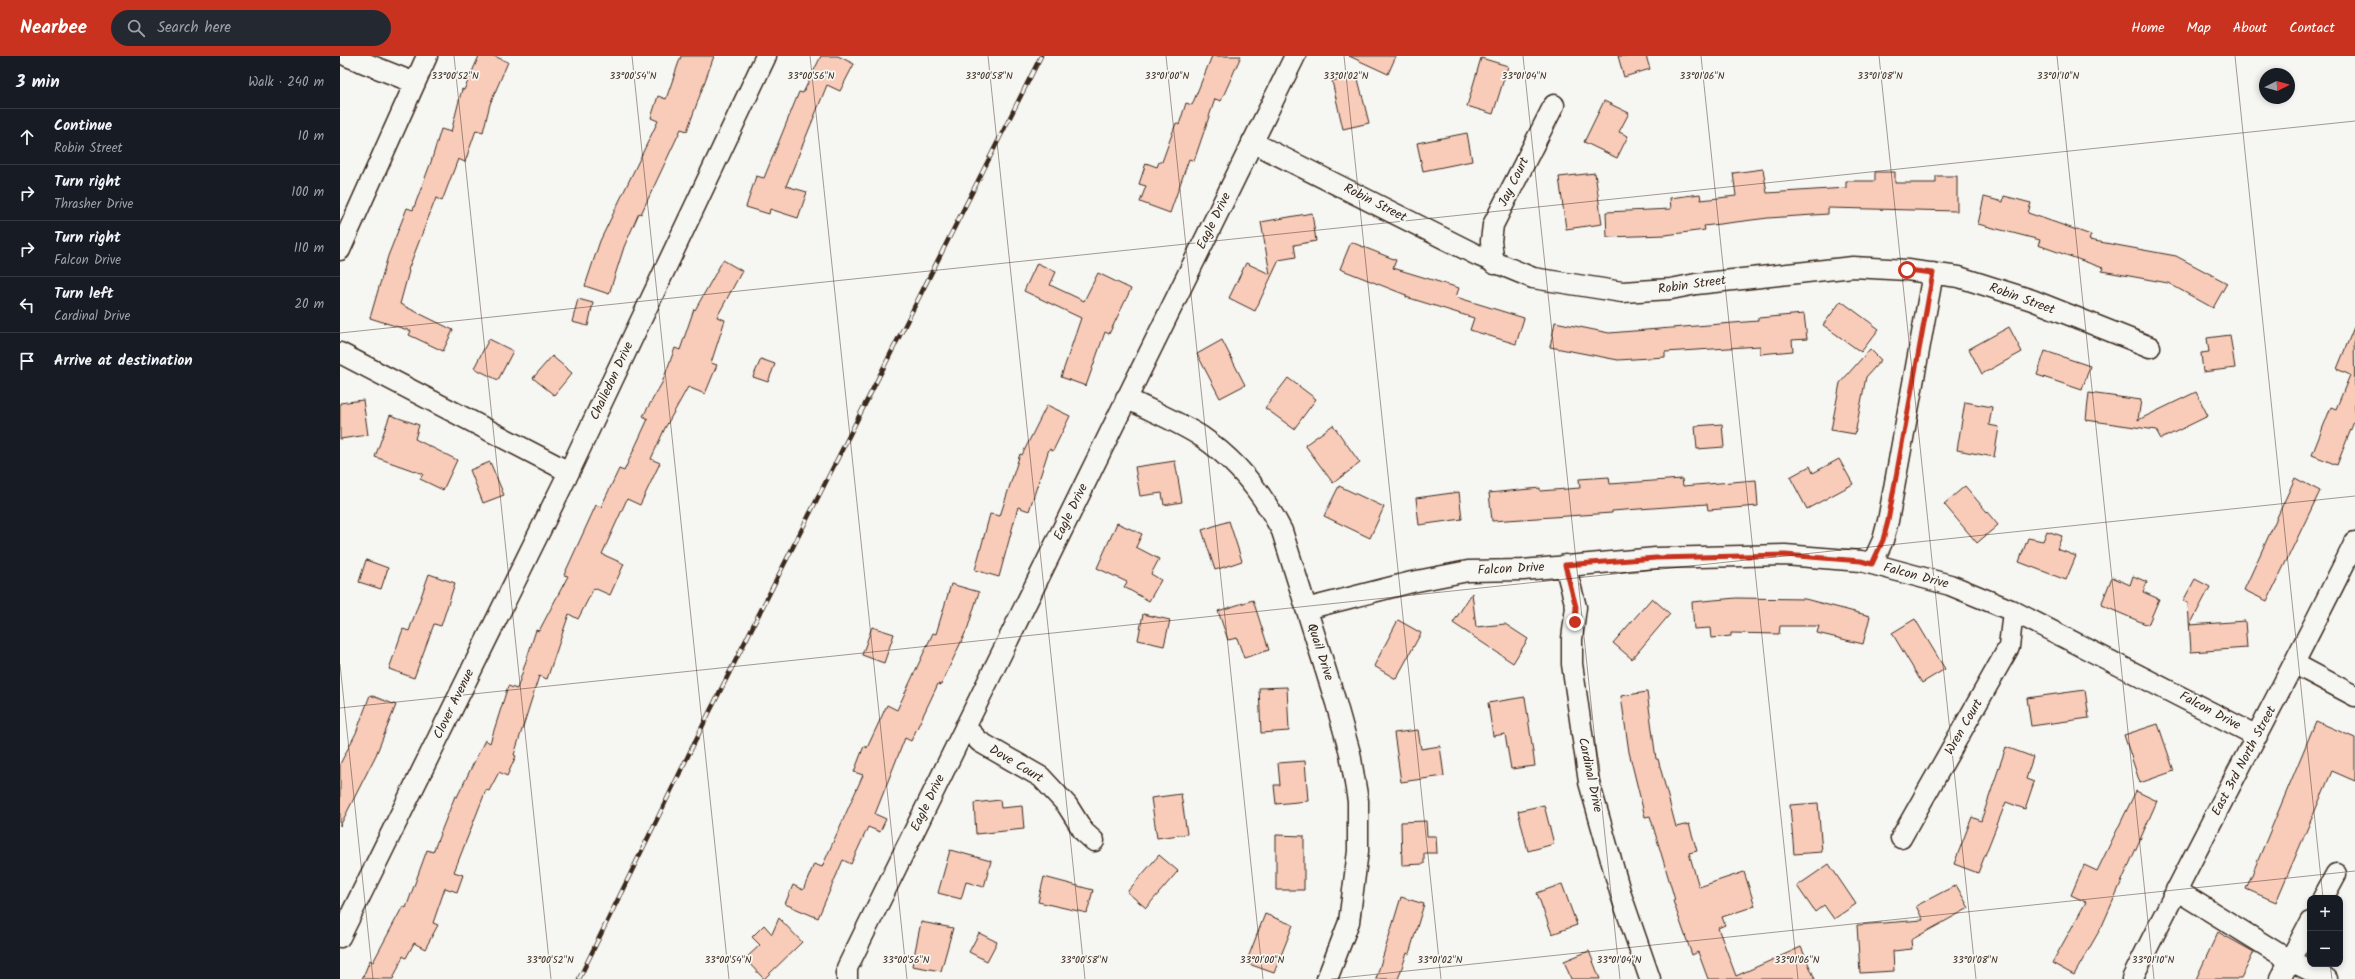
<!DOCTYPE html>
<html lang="en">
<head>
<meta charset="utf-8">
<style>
  body { margin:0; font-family:Kalam,sans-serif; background:#242831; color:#f1f3f6 }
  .controls { position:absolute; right:12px; bottom:12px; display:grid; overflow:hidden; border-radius:8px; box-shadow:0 2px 6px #0003 }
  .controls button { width:36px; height:36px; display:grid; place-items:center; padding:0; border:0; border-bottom:1px solid #363941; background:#171b24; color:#f1f3f6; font:20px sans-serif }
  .compass { position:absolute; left:1919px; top:12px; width:36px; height:36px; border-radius:50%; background:#171b24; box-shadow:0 2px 6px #0003; rotate:84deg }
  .stop { position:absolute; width:12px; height:12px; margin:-9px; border:3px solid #c8321e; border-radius:50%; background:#fff }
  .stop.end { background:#c8321e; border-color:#fff; box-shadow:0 1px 4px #0008 }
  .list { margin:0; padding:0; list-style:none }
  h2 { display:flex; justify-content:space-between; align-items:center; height:52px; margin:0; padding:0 16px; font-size:17px }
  h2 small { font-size:13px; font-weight:400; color:#9ea1a6 }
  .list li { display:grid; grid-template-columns:26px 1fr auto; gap:12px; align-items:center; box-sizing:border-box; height:56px; padding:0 16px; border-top:1px solid #363941 }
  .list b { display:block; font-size:15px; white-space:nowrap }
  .list p { margin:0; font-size:13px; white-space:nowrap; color:#9ea1a6 }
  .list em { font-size:13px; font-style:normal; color:#9ea1a6 }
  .icon { flex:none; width:22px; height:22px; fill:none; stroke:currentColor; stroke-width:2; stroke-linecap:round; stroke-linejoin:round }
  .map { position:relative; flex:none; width:2015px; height:923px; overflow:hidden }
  header { display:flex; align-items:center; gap:24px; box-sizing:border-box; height:56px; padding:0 20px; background:#c8321e; color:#fff }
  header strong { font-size:19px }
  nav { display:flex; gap:22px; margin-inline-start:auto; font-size:14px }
  .search { width:280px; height:36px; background:#242831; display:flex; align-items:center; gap:10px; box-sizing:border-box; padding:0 14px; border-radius:22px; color:#9ea1a6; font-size:15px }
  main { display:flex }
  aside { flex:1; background:#171b24 }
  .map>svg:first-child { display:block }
</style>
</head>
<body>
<header>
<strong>Nearbee</strong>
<div class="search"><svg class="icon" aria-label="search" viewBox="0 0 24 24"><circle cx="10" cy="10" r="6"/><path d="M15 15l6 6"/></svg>Search here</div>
<nav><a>Home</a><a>Map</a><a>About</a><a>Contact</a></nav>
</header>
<main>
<aside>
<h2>3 min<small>Walk · 240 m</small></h2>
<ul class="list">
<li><svg class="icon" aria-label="ahead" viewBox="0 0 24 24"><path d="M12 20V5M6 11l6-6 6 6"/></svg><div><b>Continue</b><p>Robin Street</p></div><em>10 m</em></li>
<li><svg class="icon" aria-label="right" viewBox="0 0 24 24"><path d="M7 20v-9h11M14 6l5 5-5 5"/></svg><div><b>Turn right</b><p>Thrasher Drive</p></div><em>100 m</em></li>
<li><svg class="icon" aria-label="right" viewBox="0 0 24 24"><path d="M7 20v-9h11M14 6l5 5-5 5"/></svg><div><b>Turn right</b><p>Falcon Drive</p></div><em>110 m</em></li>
<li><svg class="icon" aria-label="left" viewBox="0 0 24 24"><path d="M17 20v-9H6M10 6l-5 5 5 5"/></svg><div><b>Turn left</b><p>Cardinal Drive</p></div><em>20 m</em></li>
<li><svg class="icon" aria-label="arrive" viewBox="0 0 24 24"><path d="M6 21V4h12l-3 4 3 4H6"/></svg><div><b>Arrive at destination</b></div></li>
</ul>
</aside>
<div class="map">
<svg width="2015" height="923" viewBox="0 0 2015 923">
  <rect width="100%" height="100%" fill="#f6f6f2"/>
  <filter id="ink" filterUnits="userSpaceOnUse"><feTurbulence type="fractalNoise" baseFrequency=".025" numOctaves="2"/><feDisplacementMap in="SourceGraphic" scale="8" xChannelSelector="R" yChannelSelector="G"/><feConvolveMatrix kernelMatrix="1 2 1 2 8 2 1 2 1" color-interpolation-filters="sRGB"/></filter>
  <g filter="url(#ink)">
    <path fill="#f9ccba" stroke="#3b2a1e" d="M 139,0 L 154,0 L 168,6 L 150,48 L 143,76 L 136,74 L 125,106 L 118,103 L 102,145 L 96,142 L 68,214 L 69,215 L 60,248 L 113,274 L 103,295 L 69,279 L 71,275 L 30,262 L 48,200 L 67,152 L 73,154 L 91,106 L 101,73 L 111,76 L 122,33 L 124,34 Z
      M 341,0 L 374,0 L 347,75 L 341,73 L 301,158 L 299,157 L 284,191 L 269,238 L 245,230 L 260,185 L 318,65 L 311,62 L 318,40 L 326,43 Z
      M 481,0 L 498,0 L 514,8 L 500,35 L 487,29 L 446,130 L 467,136 L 458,162 L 430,153 L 429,158 L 406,151 L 416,120 L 424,122 L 459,36 L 463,37 Z
      M 872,0 L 901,0 L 881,45 L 875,43 L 854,105 L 849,103 L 830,157 L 800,146 L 806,130 L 799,128 L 806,107 L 817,111 L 819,106 L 822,106 L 836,67 L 839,69 L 846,47 L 852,49 Z
      M 1009,0 L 1056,0 L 1048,18 Z
      M 1278,0 L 1306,0 L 1310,13 L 1284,21 Z
      M 1141,2 L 1168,10 L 1153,58 L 1127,50 Z
      M 1017,19 L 1029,67 L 1003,73 L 992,25 Z
      M 1264,45 L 1289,57 L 1279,76 L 1288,80 L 1277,102 L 1244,86 Z
      M 1127,77 L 1132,105 L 1083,115 L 1077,87 Z
      M 1423,113 L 1427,137 L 1506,132 L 1506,125 L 1535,125 L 1535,116 L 1555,116 L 1555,127 L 1596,127 L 1596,120 L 1617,120 L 1617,155 L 1488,152 L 1488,158 L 1428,162 L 1364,170 L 1365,174 L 1325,179 L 1267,181 L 1266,156 L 1331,153 L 1330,142 L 1360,138 L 1361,144 L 1396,140 L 1393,117 Z
      M 1255,117 L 1262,168 L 1226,173 L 1219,121 Z
      M 1664,140 L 1691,147 L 1688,157 L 1751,179 L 1749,184 L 1836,200 L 1887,227 L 1873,252 L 1828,227 L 1762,215 L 1763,212 L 1698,189 L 1700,184 L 1638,168 L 1644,141 L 1663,146 Z
      M 972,157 L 976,185 L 954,189 L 956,201 L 939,204 L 915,255 L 889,242 L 906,207 L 930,218 L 921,166 Z
      M 1011,186 L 1056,204 L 1053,212 L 1119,232 L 1116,241 L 1184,262 L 1176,288 L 1130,274 L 1134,262 L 1066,241 L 1066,239 L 1000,213 Z
      M 383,204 L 402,215 L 377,261 L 385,264 L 371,307 L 377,309 L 365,338 L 348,331 L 325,372 L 311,403 L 320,407 L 300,449 L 287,443 L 262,498 L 284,508 L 270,539 L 254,532 L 238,563 L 229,558 L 207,623 L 199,620 L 174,699 L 176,700 L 167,720 L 159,716 L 149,735 L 146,734 L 114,816 L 123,819 L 117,836 L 105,832 L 93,867 L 98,869 L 85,893 L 74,887 L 66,902 L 63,900 L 53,923 L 22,923 L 30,904 L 33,906 L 63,850 L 66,852 L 87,794 L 93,796 L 115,740 L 117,741 L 145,684 L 150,687 L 168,630 L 177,633 L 196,574 L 199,575 L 228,520 L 224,519 L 256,449 L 261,451 L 279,413 L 284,415 L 308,363 L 303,360 L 322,327 L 335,292 L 340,294 L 354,253 L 355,254 Z
      M 697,207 L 716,216 L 710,229 L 744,245 L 758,217 L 791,233 L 769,278 L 765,276 L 746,330 L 721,321 L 741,262 L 684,235 Z
      M 238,243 L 253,247 L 248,270 L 232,266 Z
      M 1501,245 L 1539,273 L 1521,296 L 1483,269 Z
      M 1464,258 L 1467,283 L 1452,284 L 1453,295 L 1420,298 L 1420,290 L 1325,296 L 1325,301 L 1278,304 L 1210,291 L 1215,266 L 1269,277 L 1418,265 L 1418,262 Z
      M 1669,271 L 1682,296 L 1642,318 L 1629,293 Z
      M 2014,271 L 2015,363 L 1997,409 L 1972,399 L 1991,351 L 1996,353 L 2010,319 L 1997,313 Z
      M 1890,279 L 1895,312 L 1863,316 L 1861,297 L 1869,296 L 1867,282 Z
      M 149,283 L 173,295 L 158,324 L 134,312 Z
      M 882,284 L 905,329 L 880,342 L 857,298 Z
      M 1530,293 L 1541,304 L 1526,321 L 1515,378 L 1491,374 L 1500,327 Z
      M 1705,295 L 1750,310 L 1742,334 L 1697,319 Z
      M 212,300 L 232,317 L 214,339 L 193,322 Z
      M 421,303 L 435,308 L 428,326 L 413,321 Z
      M 948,322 L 976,343 L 954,373 L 925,352 Z
      M 1856,336 L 1868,360 L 1821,383 L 1816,374 L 1746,364 L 1749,337 L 1801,344 L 1798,364 Z
      M 23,344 L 28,379 L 0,383 L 0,347 Z
      M 1625,346 L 1652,351 L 1649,369 L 1659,371 L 1654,401 L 1617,394 Z
      M 707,349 L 730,360 L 713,395 L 709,393 L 689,455 L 678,451 L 659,521 L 635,514 L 650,458 L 660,460 L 680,398 L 682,399 Z
      M 50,359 L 79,369 L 75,383 L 117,404 L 103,434 L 80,423 L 83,418 L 35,401 Z
      M 1382,368 L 1384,391 L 1357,393 L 1355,370 Z
      M 993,369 L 1020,407 L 993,427 L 965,389 Z
      M 1499,403 L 1513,428 L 1467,453 L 1450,421 L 1470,410 L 1473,417 Z
      M 835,405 L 842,446 L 824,449 L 822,437 L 800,440 L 795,411 Z
      M 150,406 L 164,439 L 143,447 L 130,414 Z
      M 1269,421 L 1270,428 L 1342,423 L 1343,430 L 1416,424 L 1418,450 L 1368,454 L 1367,448 L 1272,455 L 1272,457 L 1152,465 L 1149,437 L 1200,432 L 1200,435 L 1240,432 L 1239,423 Z
      M 1955,422 L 1980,435 L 1927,545 L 1904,534 Z
      M 999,430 L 1044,451 L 1030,482 L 984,460 Z
      M 1625,430 L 1658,469 L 1637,487 L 1604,448 Z
      M 1119,436 L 1122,463 L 1079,469 L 1076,442 Z
      M 889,465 L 902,505 L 875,514 L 862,474 Z
      M 777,467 L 802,478 L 796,491 L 819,503 L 811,518 L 821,524 L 809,545 L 784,531 L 787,526 L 757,512 Z
      M 1707,475 L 1722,480 L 1717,493 L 1736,500 L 1726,524 L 1679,506 L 1688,482 L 1703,485 Z
      M 26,504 L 48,512 L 41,533 L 19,526 Z
      M 89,518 L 115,527 L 101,570 L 94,568 L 74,622 L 49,613 L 63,573 L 69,575 Z
      M 1793,520 L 1807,526 L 1803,536 L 1819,543 L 1808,569 L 1761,549 L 1772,521 L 1790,529 Z
      M 1855,523 L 1870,531 L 1850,569 L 1905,565 L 1907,592 L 1851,596 L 1848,547 L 1843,545 Z
      M 611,528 L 639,536 L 628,571 L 601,629 L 598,628 L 571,685 L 565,682 L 535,758 L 546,763 L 540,776 L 528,771 L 511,808 L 503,804 L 478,862 L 445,848 L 453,829 L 463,834 L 474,808 L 482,811 L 523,719 L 514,716 L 524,690 L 527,692 L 547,649 L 557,654 L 593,577 L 596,578 Z
      M 1132,537 L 1136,571 L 1165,568 L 1188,583 L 1173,607 L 1113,567 Z
      M 1312,542 L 1330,558 L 1292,603 L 1273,587 Z
      M 1396,542 L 1465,543 L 1530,560 L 1523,588 L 1477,577 L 1479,570 L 1440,570 L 1439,578 L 1391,577 L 1391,580 L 1371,582 L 1370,572 L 1354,573 L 1352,546 Z
      M 913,544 L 929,594 L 904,602 L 897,582 L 888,584 L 878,555 Z
      M 803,558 L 830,564 L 824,590 L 798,584 Z
      M 1575,563 L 1605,613 L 1582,627 L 1552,577 Z
      M 1058,564 L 1081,577 L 1056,623 L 1034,610 Z
      M 532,571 L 554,578 L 544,607 L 522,599 Z
      M 947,631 L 949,675 L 921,677 L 919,632 Z
      M 1745,634 L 1749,662 L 1691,670 L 1687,642 Z
      M 1307,636 L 1316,703 L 1318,703 L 1336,771 L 1349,768 L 1357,795 L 1349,797 L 1359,831 L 1404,816 L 1415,850 L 1382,861 L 1385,869 L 1378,872 L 1396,920 L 1461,891 L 1475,923 L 1368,923 L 1358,896 L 1352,899 L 1333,845 L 1335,844 L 1310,760 L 1305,761 L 1289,696 L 1281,640 Z
      M 30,639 L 56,649 L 36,699 L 0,770 L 0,708 L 16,677 Z
      M 1185,641 L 1195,710 L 1171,713 L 1165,678 L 1153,680 L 1148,647 Z
      M 1976,665 L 2015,682 L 2015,725 L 1992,715 L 1936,846 L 1906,833 Z
      M 1818,668 L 1834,715 L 1800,727 L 1784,679 Z
      M 1078,674 L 1081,693 L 1100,690 L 1104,720 L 1061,726 L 1054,677 Z
      M 1666,691 L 1693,701 L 1686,723 L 1694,726 L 1685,753 L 1666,746 L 1638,817 L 1614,808 L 1632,761 L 1641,765 Z
      M 965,705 L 968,745 L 936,748 L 934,729 L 940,729 L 938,707 Z
      M 1796,735 L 1817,745 L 1762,870 L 1734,919 L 1712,907 L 1746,846 L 1731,839 L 1744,809 L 1757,815 Z
      M 841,738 L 847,778 L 817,782 L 811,742 Z
      M 660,744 L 661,752 L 682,750 L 684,773 L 636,778 L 634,747 Z
      M 1478,747 L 1482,796 L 1454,798 L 1450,749 Z
      M 1204,749 L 1214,788 L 1188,795 L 1178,755 Z
      M 1086,765 L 1087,780 L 1096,780 L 1097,797 L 1084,797 L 1084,808 L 1062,809 L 1061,766 Z
      M 936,779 L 964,780 L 964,834 L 936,834 Z
      M 610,794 L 651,805 L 644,831 L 626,826 L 621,843 L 598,837 Z
      M 819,799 L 838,815 L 806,852 L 787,836 Z
      M 1489,808 L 1516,848 L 1494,863 L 1484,849 L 1475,856 L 1457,830 Z
      M 704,821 L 753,834 L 747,857 L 698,846 Z
      M 1222,828 L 1237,869 L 1212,878 L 1197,837 Z
      M 1616,829 L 1629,852 L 1571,884 L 1572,893 L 1553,895 L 1554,915 L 1520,917 L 1517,869 L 1583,864 L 1576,850 Z
      M 1061,841 L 1084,848 L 1069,898 L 1067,897 L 1058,923 L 1036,923 Z
      M 925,858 L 953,869 L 934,917 L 906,907 Z
      M 439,862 L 462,886 L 424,923 L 405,903 L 420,889 L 412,881 L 424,869 L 432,878 Z
      M 581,866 L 613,872 L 601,915 L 572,910 Z
      M 1878,876 L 1914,896 L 1901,923 L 1856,923 Z
      M 639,877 L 657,886 L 647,905 L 629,896 Z
      M 1249,895 L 1260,923 L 1231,923 L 1224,905 Z"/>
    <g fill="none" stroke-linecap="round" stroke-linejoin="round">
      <defs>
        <path id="minor" d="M 7,0 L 75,27
          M 912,86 L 1137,199 L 1193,222 L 1282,236 L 1331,233 L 1356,228 L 1513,211 L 1567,214 L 1619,221 L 1692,244 L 1810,291
          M 0,194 L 87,0
          M 1154,208 L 1151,185 L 1153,169 L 1214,49
          M 0,297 L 229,416
          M 786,342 C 811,355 839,366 862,381 C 897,405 923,438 942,475 L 996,647 L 1010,697 L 1018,745 L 1018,795 L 1009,866 L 987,923
          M 1532,508 L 1543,484 L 1548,465 L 1593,217
          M 1225,509 L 1236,551 L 1232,583 L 1232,608 L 1249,726 L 1281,839 L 1310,923
          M 966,553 L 1072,526 L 1128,515 L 1183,514 L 1316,502 L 1445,499 L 1521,505 L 1610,529 L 1673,555 L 1917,680
          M 1955,608 L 2015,640
          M 625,671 L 640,686 L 701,721 L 727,749 L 744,776 L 754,785
          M 1561,782 L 1669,591 L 1673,555
          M 1836,834 L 1949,904 L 1987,923
          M 1983,842 L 1996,818
          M 0,881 L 229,416 L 426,0
          M 507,923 L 507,912 L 955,0
          M 1792,923 C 1864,776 1943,633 2015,486
          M 1940,923 L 1970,866"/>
      </defs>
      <use href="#minor" stroke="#3b2a1e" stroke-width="23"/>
      <use href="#minor" stroke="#f6f6f2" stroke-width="20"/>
      <defs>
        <path id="rail" d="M 239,923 L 366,663 L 701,0"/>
      </defs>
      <use href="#rail" stroke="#3b2a1e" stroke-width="4.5"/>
      <use href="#rail" stroke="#f6f6f2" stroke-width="3" stroke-dasharray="9" stroke-linecap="butt"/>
    </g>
  </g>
  <g fill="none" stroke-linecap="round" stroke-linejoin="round" filter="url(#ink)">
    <path stroke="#c8321e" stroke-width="5" d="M 1235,566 L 1236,551 L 1225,509 L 1316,502 L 1445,499 L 1521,505 L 1532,508 L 1543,484 L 1548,465 L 1593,217 L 1567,214"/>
  </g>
  <path fill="none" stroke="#3b2a1e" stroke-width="1" stroke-opacity="0.45" d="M 114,0 L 211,923M 292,0 L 389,923M 470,0 L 567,923M 648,0 L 745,923M 826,0 L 923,923M 1004,0 L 1101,923M 1183,0 L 1280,923M 1361,0 L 1458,923M 1539,0 L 1636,923M 1717,0 L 1814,923M 1895,0 L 1983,842M 0,277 L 2015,65M 0,608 L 33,923M 0,652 L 2015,440M 1990,908 L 1992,923M 991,923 L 2015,815"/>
  <g text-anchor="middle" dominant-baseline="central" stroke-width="3.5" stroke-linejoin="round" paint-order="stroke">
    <g font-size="13" fill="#3b2a1e" stroke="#f6f6f2">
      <text transform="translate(1174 126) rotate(-64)">Jay Court</text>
      <text transform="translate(1035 147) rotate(27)">Robin Street</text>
      <text transform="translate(874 165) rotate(-64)">Eagle Drive</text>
      <text transform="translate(1352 229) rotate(-8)">Robin Street</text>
      <text transform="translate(1682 243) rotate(20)">Robin Street</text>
      <text transform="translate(272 325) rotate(-65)">Challedon Drive</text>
      <text transform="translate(731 456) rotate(-64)">Eagle Drive</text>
      <text transform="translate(1171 513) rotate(-3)">Falcon Drive</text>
      <text transform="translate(1576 520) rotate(15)">Falcon Drive</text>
      <text transform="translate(980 596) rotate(72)">Quail Drive</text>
      <text transform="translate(114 648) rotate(-64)">Clover Avenue</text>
      <text transform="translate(1870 655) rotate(28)">Falcon Drive</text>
      <text transform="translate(1624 671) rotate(-60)">Wren Court</text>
      <text transform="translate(1904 705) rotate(-62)">East 3rd North Street</text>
      <text transform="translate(676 708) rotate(31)">Dove Court</text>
      <text transform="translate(1250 719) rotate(78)">Cardinal Drive</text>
      <text transform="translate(588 747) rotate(-64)">Eagle Drive</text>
    </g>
  </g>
  <g font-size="10" text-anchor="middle" fill="#3b2a1e" stroke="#f6f6f2" stroke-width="3.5" stroke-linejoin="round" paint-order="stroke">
    <text x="115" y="23">33°00'52"N</text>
    <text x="293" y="23">33°00'54"N</text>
    <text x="471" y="23">33°00'56"N</text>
    <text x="649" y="23">33°00'58"N</text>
    <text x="827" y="23">33°01'00"N</text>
    <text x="1006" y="23">33°01'02"N</text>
    <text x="1184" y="23">33°01'04"N</text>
    <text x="1362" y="23">33°01'06"N</text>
    <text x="1540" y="23">33°01'08"N</text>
    <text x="1718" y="23">33°01'10"N</text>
    <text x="210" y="907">33°00'52"N</text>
    <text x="388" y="907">33°00'54"N</text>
    <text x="566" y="907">33°00'56"N</text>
    <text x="744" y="907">33°00'58"N</text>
    <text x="922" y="907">33°01'00"N</text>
    <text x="1100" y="907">33°01'02"N</text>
    <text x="1279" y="907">33°01'04"N</text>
    <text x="1457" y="907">33°01'06"N</text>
    <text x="1635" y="907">33°01'08"N</text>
    <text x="1813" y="907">33°01'10"N</text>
  </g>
</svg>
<div class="controls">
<button>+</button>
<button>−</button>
</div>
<svg class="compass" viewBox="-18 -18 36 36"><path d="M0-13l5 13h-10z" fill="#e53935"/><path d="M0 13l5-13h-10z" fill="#9ea1a6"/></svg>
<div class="stop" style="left:1567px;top:214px"></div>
<div class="stop end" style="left:1235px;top:566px"></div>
</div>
</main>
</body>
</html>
